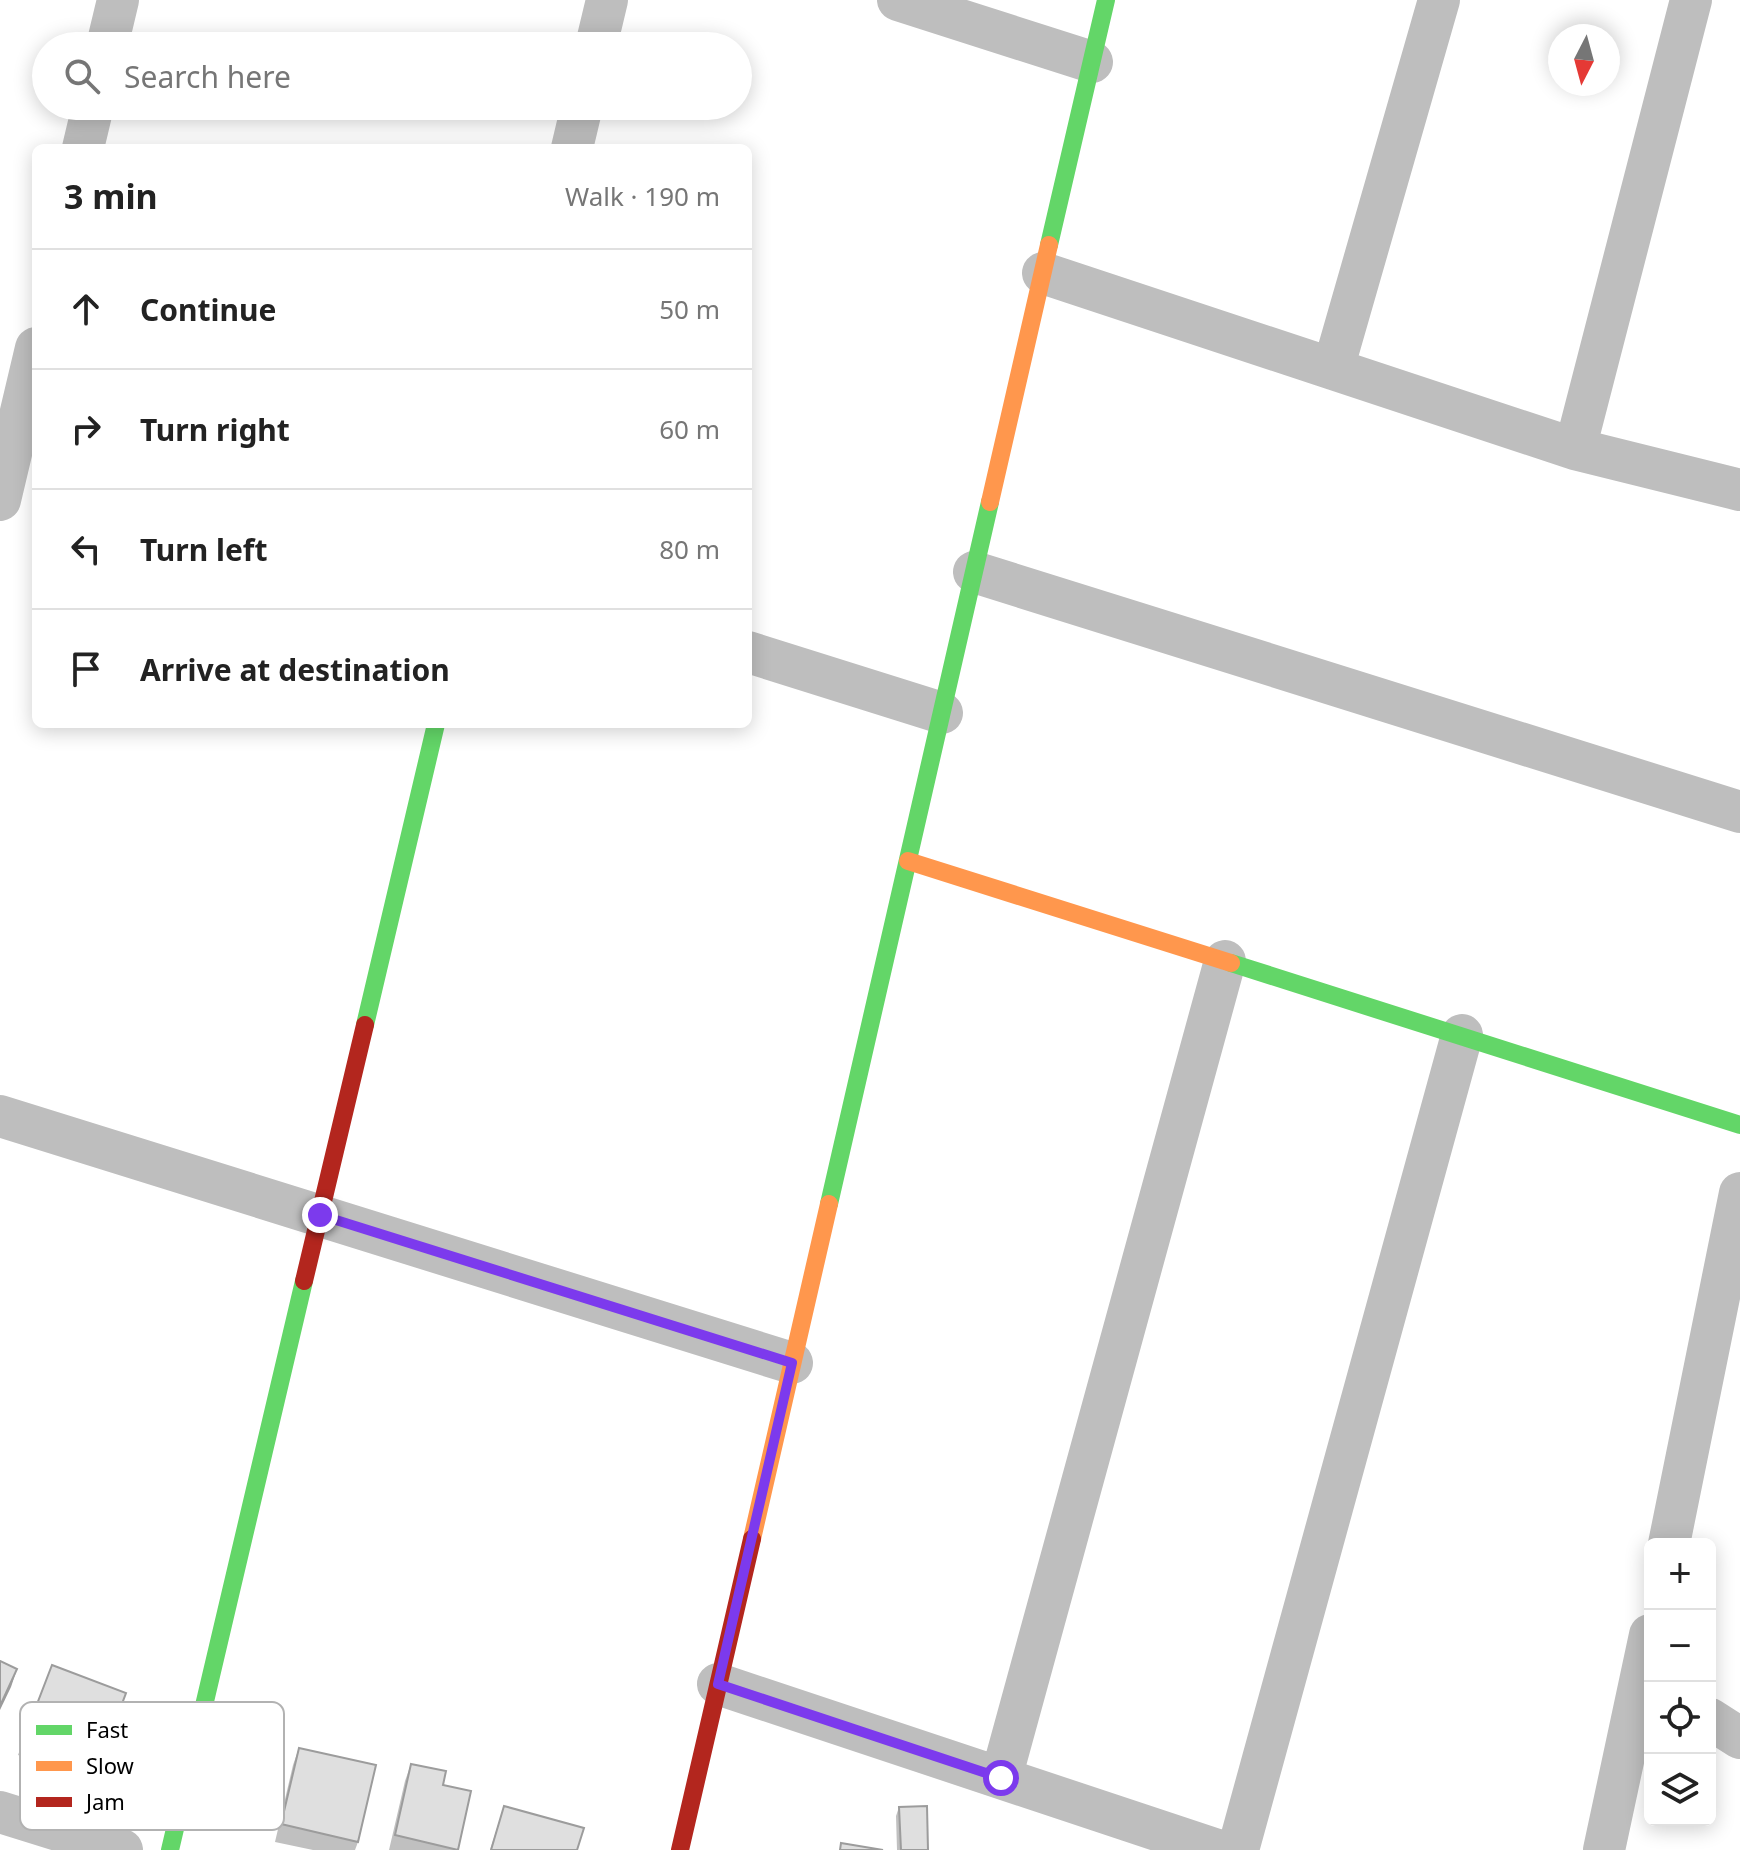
<!DOCTYPE html>
<html lang="en">
<head>
<meta charset="utf-8">
<style>
  body { margin:0; font-family:"Noto Sans",sans-serif; background:#f2f2f2; color:#222 }
  .controls { position:absolute; right:24px; bottom:24px; display:grid; overflow:hidden; border-radius:12px; box-shadow:0 4px 20px #0003 }
  .controls button { width:72px; height:72px; display:grid; place-items:center; padding:0; border:0; border-bottom:2px solid #e0e0e0; background:#fff; color:#222; font:40px sans-serif }
  .compass { position:absolute; left:1548px; top:24px; width:72px; height:72px; border-radius:50%; background:#fff; box-shadow:0 4px 20px #0003; rotate:186deg }
  .stop { position:absolute; width:24px; height:24px; margin:-18px; border:6px solid #7c3aed; border-radius:50%; background:#fff }
  .stop.end { background:#7c3aed; border-color:#fff; box-shadow:0 2px 8px #0008 }
  .list { margin:0; padding:0; list-style:none }
  h2 { display:flex; justify-content:space-between; align-items:center; height:104px; margin:0; padding:0 32px; font-size:34px }
  h2 small { font-size:26px; font-weight:400; color:#767676 }
  .list li { display:grid; grid-template-columns:52px 1fr auto; gap:24px; align-items:center; box-sizing:border-box; height:120px; padding:0 32px; border-top:2px solid #e0e0e0 }
  .list b { display:block; font-size:30px; white-space:nowrap }
  .list em { font-size:26px; font-style:normal; color:#767676 }
  .icon { flex:none; width:44px; height:44px; fill:none; stroke:currentColor; stroke-width:2; stroke-linecap:round; stroke-linejoin:round }
  .map { position:relative; flex:none; width:1740px; height:1850px; overflow:hidden }
  .search { position:absolute; background:#fff; box-shadow:0 4px 20px #0003; left:32px; top:32px; width:720px; height:88px; display:flex; align-items:center; gap:20px; box-sizing:border-box; padding:0 28px; border-radius:44px; color:#767676; font-size:30px }
  .panel { position:absolute; background:#fff; box-shadow:0 4px 20px #0003; left:32px; top:144px; width:720px; height:584px; border-radius:12px }
  .map>svg:first-child { display:block }
</style>
</head>
<body>
<div class="map">
<svg width="1740" height="1850" viewBox="0 0 1740 1850">
  <rect width="100%" height="100%" fill="#fff"/>
  <g fill="none" stroke-linecap="round" stroke-linejoin="round">
    <path stroke="#bebebe" stroke-width="42" d="M 898,0 L 1092,62
      M 107,46 L 118,0
      M 596,46 L 607,0
      M 83,148 L 93,106
      M 572,148 L 582,106
      M 1043,273 L 1575,449 L 1740,490
      M 1333,369 L 1439,0
      M 1575,449 L 1691,0
      M 0,500 L 36,348
      M 974,572 L 1740,812
      M 748,652 L 942,713
      M 0,1116 L 792,1363
      M 1669,1544 L 1740,1193
      M 718,1684 L 1217,1850
      M 1710,1719 L 1740,1738
      M 1001,1778 L 1225,961
      M 0,1812 L 122,1850
      M 1238,1850 L 1462,1035
      M 1604,1850 L 1650,1635"/>
    <path stroke="#63d668" stroke-width="18" d="M 1049,245 L 1106,0
      M 1231,963 L 1740,1125
      M 365,1025 L 436,724
      M 829,1204 L 990,502
      M 170,1850 L 304,1281"/>
    <path stroke="#ff974d" stroke-width="18" d="M 990,502 L 1049,245
      M 908,861 L 1231,963
      M 752,1539 L 829,1204"/>
    <path stroke="#b3261e" stroke-width="18" d="M 304,1281 L 365,1025
      M 680,1850 L 752,1539"/>
  </g>
  <path fill="#c0c0c0" d="M 52,1665 L 126,1693 L 93,1783 L 18,1755 Z
    M 299,1748 L 358,1842 L 355,1850 L 313,1850 L 275,1842 L 293,1765 Z
    M 411,1764 L 443,1785 L 457,1850 L 389,1850 L 405,1781 Z
    M 504,1806 L 577,1850 L 490,1850 Z
    M 899,1807 L 928,1850 L 897,1850 L 896,1816 Z"/>
  <path fill="#9c9c9c" d="M 17,1669 L 11,1687 L 0,1710 L 0,1706 Z"/>
  <path fill="#dfdfdf" stroke="#9c9c9c" stroke-width="2" d="M 0,1661 L 17,1669 L 0,1706 Z
    M 52,1665 L 126,1693 L 99,1765 L 24,1738 Z
    M 299,1748 L 376,1765 L 358,1842 L 281,1824 Z
    M 411,1764 L 446,1771 L 443,1785 L 471,1791 L 458,1850 L 395,1835 Z
    M 504,1806 L 584,1828 L 577,1850 L 491,1850 Z
    M 927,1806 L 928,1850 L 901,1850 L 899,1807 Z
    M 841,1843 L 883,1850 L 840,1850 Z"/>
  <g fill="none" stroke-linecap="round" stroke-linejoin="round">
    <path stroke="#7c3aed" stroke-width="10" d="M 320,1215 L 792,1363 L 718,1684 L 1001,1778"/>
  </g>
  <rect x="20" y="1702" width="264" height="128" rx="12" fill="#fff" stroke="#b2b2b2" stroke-width="2"/>
  <rect x="36" y="1725" width="36" height="10" fill="#63d668"/>
  <rect x="36" y="1761" width="36" height="10" fill="#ff974d"/>
  <rect x="36" y="1797" width="36" height="10" fill="#b3261e"/>
  <g font-size="22" fill="#000">
    <text x="86" y="1738">Fast</text>
    <text x="86" y="1774">Slow</text>
    <text x="86" y="1810">Jam</text>
  </g>
</svg>
<div class="controls">
<button>+</button>
<button>−</button>
<button><svg class="icon" aria-label="locate" viewBox="0 0 24 24"><circle cx="12" cy="12" r="6"/><path d="M12 2v4M12 18v4M2 12h4M18 12h4"/></svg></button>
<button><svg class="icon" aria-label="layers" viewBox="0 0 24 24"><path d="M12 4l9 5-9 5-9-5zM3 14l9 5 9-5"/></svg></button>
</div>
<svg class="compass" viewBox="-18 -18 36 36"><path d="M0-13l5 13h-10z" fill="#e53935"/><path d="M0 13l5-13h-10z" fill="#767676"/></svg>
<div class="stop" style="left:1001px;top:1778px"></div>
<div class="stop end" style="left:320px;top:1215px"></div>
<div class="search"><svg class="icon" aria-label="search" viewBox="0 0 24 24"><circle cx="10" cy="10" r="6"/><path d="M15 15l6 6"/></svg>Search here</div>
<section class="panel">
<h2>3 min<small>Walk · 190 m</small></h2>
<ul class="list">
<li><svg class="icon" aria-label="ahead" viewBox="0 0 24 24"><path d="M12 20V5M6 11l6-6 6 6"/></svg><div><b>Continue</b></div><em>50 m</em></li>
<li><svg class="icon" aria-label="right" viewBox="0 0 24 24"><path d="M7 20v-9h11M14 6l5 5-5 5"/></svg><div><b>Turn right</b></div><em>60 m</em></li>
<li><svg class="icon" aria-label="left" viewBox="0 0 24 24"><path d="M17 20v-9H6M10 6l-5 5 5 5"/></svg><div><b>Turn left</b></div><em>80 m</em></li>
<li><svg class="icon" aria-label="arrive" viewBox="0 0 24 24"><path d="M6 21V4h12l-3 4 3 4H6"/></svg><div><b>Arrive at destination</b></div></li>
</ul>
</section>
</div>
</body>
</html>
